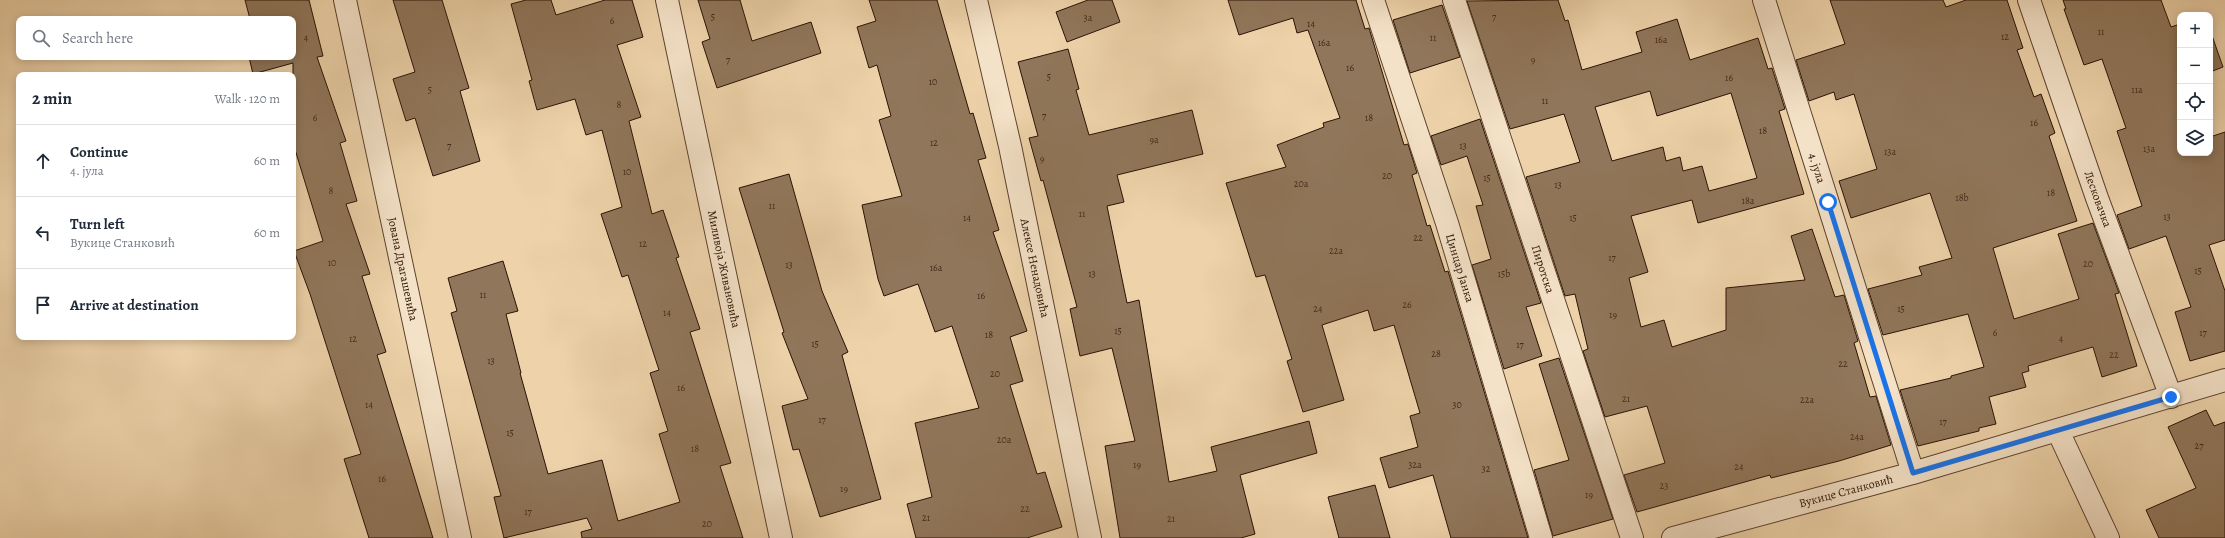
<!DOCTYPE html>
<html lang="en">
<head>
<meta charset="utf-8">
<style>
  body { margin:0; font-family:Alegreya,serif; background:#f2f2f3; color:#1f2937 }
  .controls { position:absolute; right:12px; top:12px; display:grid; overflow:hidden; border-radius:8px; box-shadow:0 2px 10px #0003 }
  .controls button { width:36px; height:36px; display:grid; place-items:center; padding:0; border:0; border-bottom:1px solid #e0e1e3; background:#fff; color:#1f2937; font:20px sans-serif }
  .stop { position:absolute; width:12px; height:12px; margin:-9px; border:3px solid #1a73e8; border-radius:50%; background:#fff }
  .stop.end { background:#1a73e8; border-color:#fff; box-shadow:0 1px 4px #0008 }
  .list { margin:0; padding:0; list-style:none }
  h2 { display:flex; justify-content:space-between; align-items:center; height:52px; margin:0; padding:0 16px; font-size:17px }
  h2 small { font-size:13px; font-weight:400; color:#747a83 }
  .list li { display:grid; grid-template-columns:26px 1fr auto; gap:12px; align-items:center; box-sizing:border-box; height:72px; padding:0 16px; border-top:1px solid #e0e1e3 }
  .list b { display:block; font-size:15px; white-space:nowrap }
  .list p { margin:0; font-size:13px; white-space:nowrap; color:#747a83 }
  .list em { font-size:13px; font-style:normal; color:#747a83 }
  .icon { flex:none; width:22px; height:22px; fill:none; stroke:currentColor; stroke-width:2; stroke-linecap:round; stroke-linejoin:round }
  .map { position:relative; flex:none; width:2225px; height:538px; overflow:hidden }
  .search { position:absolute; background:#fff; box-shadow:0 2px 10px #0003; left:16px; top:16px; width:280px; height:44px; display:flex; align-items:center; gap:10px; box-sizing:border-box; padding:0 14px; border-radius:8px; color:#747a83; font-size:15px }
  .panel { position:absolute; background:#fff; box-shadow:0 2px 10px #0003; left:16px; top:72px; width:280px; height:268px; border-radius:8px }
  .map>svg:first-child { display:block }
</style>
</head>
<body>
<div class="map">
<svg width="2225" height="538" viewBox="0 0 2225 538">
  <rect width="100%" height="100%" fill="#eed3aa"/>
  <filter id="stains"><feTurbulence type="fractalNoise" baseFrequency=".005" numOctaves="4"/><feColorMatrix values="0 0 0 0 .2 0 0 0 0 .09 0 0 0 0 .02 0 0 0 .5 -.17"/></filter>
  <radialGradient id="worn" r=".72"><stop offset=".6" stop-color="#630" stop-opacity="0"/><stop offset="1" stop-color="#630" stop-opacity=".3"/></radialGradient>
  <path fill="#90765a" stroke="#2b1204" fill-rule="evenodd" d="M 245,0 L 309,0 L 323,56 L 317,57 L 346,141 L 340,143 L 357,201 L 346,204 L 370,274 L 362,276 L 386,352 L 377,355 L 433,538 L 369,538 L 344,459 L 361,454 L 310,294 L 294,251 L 323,241 L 293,143 L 293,63 L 253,74 L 249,57 L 293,57 L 293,19 L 250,19 Z
    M 393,0 L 442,0 L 469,88 L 460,91 L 480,161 L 433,176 L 415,118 L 406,121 L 393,79 L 415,72 Z
    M 526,0 L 551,0 L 556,15 L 605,0 L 632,0 L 643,37 L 617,45 L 641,117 L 629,121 L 652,214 L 663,210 L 679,257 L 676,258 L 700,329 L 690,332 L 731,463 L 720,466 L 743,538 L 582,538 L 581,532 L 592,529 L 587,518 L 504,538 L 494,497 L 501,496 L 451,313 L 457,311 L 448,278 L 503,261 L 518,311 L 506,314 L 521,373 L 520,373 L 548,474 L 602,460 L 618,521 L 680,502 L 659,434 L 668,431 L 650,373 L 659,370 L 628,275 L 622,277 L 601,214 L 622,207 L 602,130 L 586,135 L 575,99 L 537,110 L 529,81 L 532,80 L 511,4 Z
    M 698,0 L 740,0 L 752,41 L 811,22 L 821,53 L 717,88 L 702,42 L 710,39 Z
    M 869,0 L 937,0 L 970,114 L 973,113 L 986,158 L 978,160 L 999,230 L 993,232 L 1027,331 L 1010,337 L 1023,381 L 1010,385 L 1037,474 L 1045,472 L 1062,527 L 1027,538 L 916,538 L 907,504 L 932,497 L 915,423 L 979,408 L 952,326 L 935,332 L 918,284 L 884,296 L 878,279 L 862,205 L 902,196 L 879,120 L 891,116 L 877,65 L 869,68 L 857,27 L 876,21 Z
    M 1088,0 L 1112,0 L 1120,22 L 1067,42 L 1056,12 Z
    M 1228,0 L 1356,0 L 1365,29 L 1369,28 L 1404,145 L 1408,144 L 1417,173 L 1412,175 L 1427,226 L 1430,225 L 1445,272 L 1448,271 L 1528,538 L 1451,538 L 1433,475 L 1389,488 L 1380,458 L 1418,447 L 1410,416 L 1420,413 L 1394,325 L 1374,331 L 1368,310 L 1322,325 L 1344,400 L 1303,412 L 1287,361 L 1292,359 L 1265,275 L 1256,277 L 1226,183 L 1286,167 L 1277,145 L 1324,127 L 1323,123 L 1340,118 L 1308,30 L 1297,33 L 1293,18 L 1239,35 Z
    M 1558,0 L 1565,21 L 1568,20 L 1582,70 L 1642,52 L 1636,32 L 1677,19 L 1690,60 L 1758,38 L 1768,69 L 1772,68 L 1785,109 L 1779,111 L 1804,194 L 1698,223 L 1692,200 L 1631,216 L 1648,272 L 1629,278 L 1641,327 L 1664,320 L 1672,347 L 1726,330 L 1726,288 L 1805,280 L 1791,236 L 1812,229 L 1835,297 L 1844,295 L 1858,341 L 1854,343 L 1870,397 L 1876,396 L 1891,445 L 1839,461 L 1771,478 L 1770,475 L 1637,512 L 1624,475 L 1665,463 L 1647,406 L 1605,417 L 1583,351 L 1588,349 L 1575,294 L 1565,296 L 1526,177 L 1580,162 L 1564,114 L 1510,129 L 1467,1 ZM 1650,91 L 1657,116 L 1731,93 L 1757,178 L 1709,191 L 1702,166 L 1683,171 L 1680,157 L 1666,161 L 1663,147 L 1612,161 L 1595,107 Z
    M 1830,0 L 1943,0 L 1946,7 L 1966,0 L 2007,0 L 2023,48 L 2017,50 L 2034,97 L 2041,94 L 2055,133 L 2049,136 L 2077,221 L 1993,248 L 2014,319 L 2079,299 L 2058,234 L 2093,223 L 2119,293 L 2115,294 L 2137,366 L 2102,377 L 2093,347 L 2028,366 L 2029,371 L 2022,373 L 2026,387 L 1989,397 L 1996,424 L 1979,428 L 1979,431 L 1918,446 L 1900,390 L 1951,378 L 1951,376 L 1984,367 L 1968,314 L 1883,335 L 1868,289 L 1922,275 L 1919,267 L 1952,258 L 1930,193 L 1851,218 L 1839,181 L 1877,169 L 1854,94 L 1836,100 L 1834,92 L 1809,101 L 1796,60 L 1845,44 Z
    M 2063,0 L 2161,0 L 2171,27 L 2180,24 L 2180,153 L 2210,153 L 2210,137 L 2225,132 L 2225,240 L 2209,245 L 2225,291 L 2225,351 L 2190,361 L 2175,312 L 2191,307 L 2166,236 L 2129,249 L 2117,215 L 2142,206 L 2117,131 L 2126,128 L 2102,59 L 2084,65 L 2064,9 L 2066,9 Z
    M 1442,5 L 1460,57 L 1410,73 L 1393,20 Z
    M 2210,30 L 2223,67 L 2210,72 Z
    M 1068,49 L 1079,89 L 1076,90 L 1089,135 L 1192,110 L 1203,154 L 1117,175 L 1124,202 L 1107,206 L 1127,303 L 1139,300 L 1169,482 L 1217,471 L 1211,447 L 1309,421 L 1317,453 L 1240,475 L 1255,534 L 1241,538 L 1120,538 L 1105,446 L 1135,441 L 1112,348 L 1080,356 L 1070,309 L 1077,307 L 1043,180 L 1041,181 L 1029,138 L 1038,136 L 1018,62 Z
    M 1480,119 L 1541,303 L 1526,307 L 1542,356 L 1504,369 L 1472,265 L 1491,259 L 1476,206 L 1483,205 L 1467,156 L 1441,165 L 1431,136 Z
    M 789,174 L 822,291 L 848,352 L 842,355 L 881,499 L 820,517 L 799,449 L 793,450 L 782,406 L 808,399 L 782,333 L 784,332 L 739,188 Z
    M 1559,358 L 1613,519 L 1553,536 L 1534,470 L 1569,460 L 1539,364 Z
    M 2206,410 L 2214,426 L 2225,422 L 2225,538 L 2159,538 L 2146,510 L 2196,488 L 2168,427 Z
    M 1375,485 L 1390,538 L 1339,538 L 1328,497 Z"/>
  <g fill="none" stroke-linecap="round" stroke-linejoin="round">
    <defs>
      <path id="street" d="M 345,0 L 460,538
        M 667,0 L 781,538
        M 976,0 L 1010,146 L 1090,538
        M 1373,0 L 1447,223 L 1541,538
        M 1454,0 L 1632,538
        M 1764,0 L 1913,473
        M 2029,0 L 2097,198 L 2171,397
        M 2058,431 L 2108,538
        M 1673,538 L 1913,473 L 2225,380"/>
    </defs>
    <use href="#street" stroke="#5c422e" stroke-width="24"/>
    <use href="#street" stroke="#f4e2c8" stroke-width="22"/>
  </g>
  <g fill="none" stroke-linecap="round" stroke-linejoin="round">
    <path stroke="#1a73e8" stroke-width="5" d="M 1828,202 L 1913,473 L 2171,397"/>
  </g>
  <g text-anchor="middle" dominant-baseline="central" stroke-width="3" stroke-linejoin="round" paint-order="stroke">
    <g font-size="10" fill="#442b1a">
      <text x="713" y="16">5</text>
      <text x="1494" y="16">7</text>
      <text x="1088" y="17">3a</text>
      <text x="612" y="20">6</text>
      <text x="1311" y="23">14</text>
      <text x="2101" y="31">11</text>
      <text x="2005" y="36">12</text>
      <text x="306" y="37">4</text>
      <text x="1433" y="37">11</text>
      <text x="1661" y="39">16a</text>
      <text x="1324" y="42">16a</text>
      <text x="728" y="59">7</text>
      <text x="1533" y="59">9</text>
      <text x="1350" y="67">16</text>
      <text x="1049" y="76">5</text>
      <text x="1729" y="77">16</text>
      <text x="933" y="81">10</text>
      <text x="430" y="89">5</text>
      <text x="2137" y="89">11a</text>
      <text x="1545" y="100">11</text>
      <text x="619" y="104">8</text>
      <text x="1044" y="115">7</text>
      <text x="315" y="117">6</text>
      <text x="1369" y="117">18</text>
      <text x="2034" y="122">16</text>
      <text x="1763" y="130">18</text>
      <text x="1154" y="139">9a</text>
      <text x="934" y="142">12</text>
      <text x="449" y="145">7</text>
      <text x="1463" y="145">13</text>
      <text x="2149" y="148">13a</text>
      <text x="1890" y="151">13a</text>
      <text x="1042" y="158">9</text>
      <text x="627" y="171">10</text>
      <text x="1387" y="175">20</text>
      <text x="1487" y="177">15</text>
      <text x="1301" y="183">20a</text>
      <text x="1558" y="184">13</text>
      <text x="331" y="190">8</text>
      <text x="2051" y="192">18</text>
      <text x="1962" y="197">18b</text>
      <text x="1748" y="200">18a</text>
      <text x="772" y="205">11</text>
      <text x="1082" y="213">11</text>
      <text x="2167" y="216">13</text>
      <text x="967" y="217">14</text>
      <text x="1573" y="217">15</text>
      <text x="1418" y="237">22</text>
      <text x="643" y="243">12</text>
      <text x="1336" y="250">22a</text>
      <text x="1612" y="257">17</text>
      <text x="332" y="262">10</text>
      <text x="2088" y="263">20</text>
      <text x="789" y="264">13</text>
      <text x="936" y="267">16a</text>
      <text x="2198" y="270">15</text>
      <text x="1092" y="273">13</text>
      <text x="1504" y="273">15b</text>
      <text x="483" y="294">11</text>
      <text x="981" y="295">16</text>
      <text x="1407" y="304">26</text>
      <text x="1318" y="308">24</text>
      <text x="1901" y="308">15</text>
      <text x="667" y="312">14</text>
      <text x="1613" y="314">19</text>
      <text x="1118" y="330">15</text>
      <text x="1995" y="332">6</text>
      <text x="2203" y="332">17</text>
      <text x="989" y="334">18</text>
      <text x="353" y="338">12</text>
      <text x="2061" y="338">4</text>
      <text x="815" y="343">15</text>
      <text x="1520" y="344">17</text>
      <text x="1436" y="353">28</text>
      <text x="2114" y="354">22</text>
      <text x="491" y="360">13</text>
      <text x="1843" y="363">22</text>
      <text x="995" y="373">20</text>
      <text x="681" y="387">16</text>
      <text x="1626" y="398">21</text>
      <text x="1807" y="399">22a</text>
      <text x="369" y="404">14</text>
      <text x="1457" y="404">30</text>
      <text x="822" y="419">17</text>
      <text x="1943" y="421">17</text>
      <text x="510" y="432">15</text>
      <text x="1857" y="436">24a</text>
      <text x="1004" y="439">20a</text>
      <text x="2199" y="445">27</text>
      <text x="695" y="448">18</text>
      <text x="1137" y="464">19</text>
      <text x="1415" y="464">32a</text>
      <text x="1739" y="466">24</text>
      <text x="1486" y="468">32</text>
      <text x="382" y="478">16</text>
      <text x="1664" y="485">23</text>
      <text x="844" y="488">19</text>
      <text x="1589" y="494">19</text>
      <text x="1025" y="508">22</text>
      <text x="528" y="511">17</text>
      <text x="926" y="517">21</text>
      <text x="1171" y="518">21</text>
      <text x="707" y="523">20</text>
    </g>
    <g font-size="12" fill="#2b1204" stroke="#f4e2c8">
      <text transform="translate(1817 168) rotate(72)">4. јула</text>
      <text transform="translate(2098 199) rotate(70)">Лесковачка</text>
      <text transform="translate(1035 268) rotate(78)">Алексе Ненадовића</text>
      <text transform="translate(1460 268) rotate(73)">Цинцар Јанка</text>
      <text transform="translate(403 269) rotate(78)">Јована Драгашевића</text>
      <text transform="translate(724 269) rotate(78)">Миливоја Живановића</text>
      <text transform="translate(1543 269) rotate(72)">Пиротска</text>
      <text transform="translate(1846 491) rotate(-15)">Вукице Станковић</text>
    </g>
  </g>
  <rect width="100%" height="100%" filter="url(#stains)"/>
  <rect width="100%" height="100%" fill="url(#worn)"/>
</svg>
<div class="controls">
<button>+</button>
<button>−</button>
<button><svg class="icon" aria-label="locate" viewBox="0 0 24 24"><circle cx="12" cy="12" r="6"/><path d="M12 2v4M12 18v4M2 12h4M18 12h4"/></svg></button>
<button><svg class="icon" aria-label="layers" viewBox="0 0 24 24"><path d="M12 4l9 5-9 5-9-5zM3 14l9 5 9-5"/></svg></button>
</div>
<div class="stop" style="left:1828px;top:202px"></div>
<div class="stop end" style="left:2171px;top:397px"></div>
<div class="search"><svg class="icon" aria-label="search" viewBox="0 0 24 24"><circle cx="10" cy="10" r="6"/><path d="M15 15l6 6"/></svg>Search here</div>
<section class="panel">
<h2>2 min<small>Walk · 120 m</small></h2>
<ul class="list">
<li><svg class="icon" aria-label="ahead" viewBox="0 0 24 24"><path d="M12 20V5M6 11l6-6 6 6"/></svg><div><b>Continue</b><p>4. јула</p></div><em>60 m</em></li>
<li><svg class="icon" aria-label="left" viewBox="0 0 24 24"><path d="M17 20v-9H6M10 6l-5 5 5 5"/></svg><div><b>Turn left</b><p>Вукице Станковић</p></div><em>60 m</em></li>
<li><svg class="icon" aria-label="arrive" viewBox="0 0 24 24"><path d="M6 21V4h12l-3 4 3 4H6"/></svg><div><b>Arrive at destination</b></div></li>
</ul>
</section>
</div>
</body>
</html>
